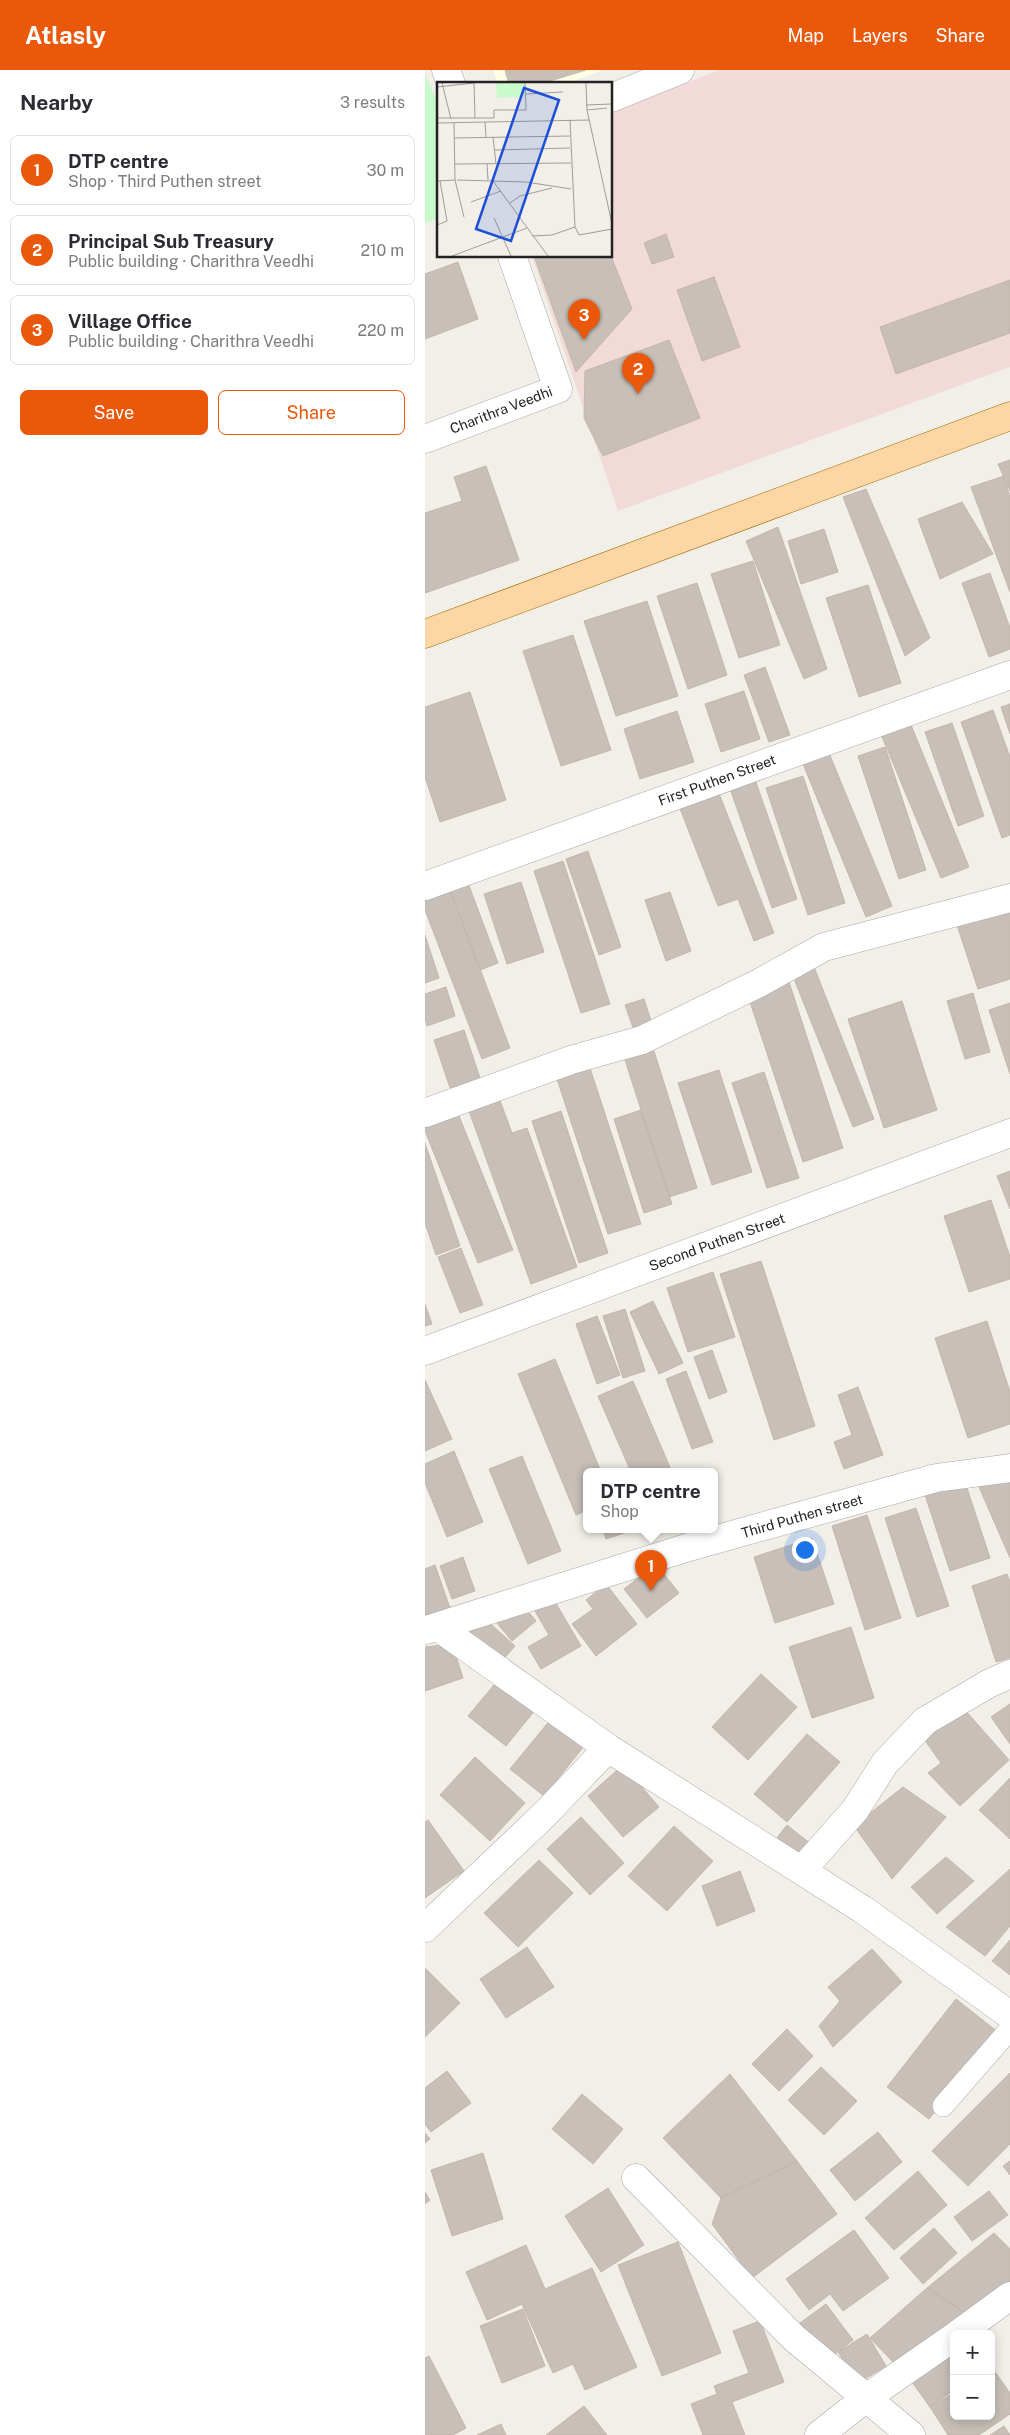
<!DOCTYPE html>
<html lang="en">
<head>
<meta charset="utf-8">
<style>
  body { margin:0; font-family:"Public Sans",sans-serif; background:#f2f2f3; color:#2b2b33 }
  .controls { position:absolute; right:15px; bottom:15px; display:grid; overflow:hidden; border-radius:8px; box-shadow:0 2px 12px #0003 }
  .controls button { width:45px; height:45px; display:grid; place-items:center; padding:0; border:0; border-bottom:1px solid #e1e1e2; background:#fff; color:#2b2b33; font:25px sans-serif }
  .you { position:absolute; left:379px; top:1479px; width:18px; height:18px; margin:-12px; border:4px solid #fff; border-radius:50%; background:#1a73e8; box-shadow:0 0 0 8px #1a73e833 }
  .badge { display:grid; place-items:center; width:32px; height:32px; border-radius:50%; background:#ea580c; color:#fff; font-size:16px; font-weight:700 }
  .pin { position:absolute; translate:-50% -41px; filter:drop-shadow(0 1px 2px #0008) }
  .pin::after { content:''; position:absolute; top:26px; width:18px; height:15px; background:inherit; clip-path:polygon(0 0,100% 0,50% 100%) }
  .popup { position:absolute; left:158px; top:1398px; width:135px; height:65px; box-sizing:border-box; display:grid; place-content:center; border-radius:8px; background:#fff; filter:drop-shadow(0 1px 4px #0005); font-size:16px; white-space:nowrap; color:#7c7c81 }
  .popup b { font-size:19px; color:#2b2b33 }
  .popup::after { content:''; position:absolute; left:50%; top:100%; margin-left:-10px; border:10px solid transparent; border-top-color:#fff }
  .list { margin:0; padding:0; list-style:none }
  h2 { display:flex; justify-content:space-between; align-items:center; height:65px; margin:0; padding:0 20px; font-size:21px }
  h2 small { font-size:16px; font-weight:400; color:#7c7c81 }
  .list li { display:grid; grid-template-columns:32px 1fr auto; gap:15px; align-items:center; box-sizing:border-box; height:70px; margin:0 10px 10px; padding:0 10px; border:1px solid #e1e1e2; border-radius:8px }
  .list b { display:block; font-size:19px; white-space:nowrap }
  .list p { margin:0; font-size:16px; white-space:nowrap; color:#7c7c81 }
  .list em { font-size:16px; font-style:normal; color:#7c7c81 }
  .actions { display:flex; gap:10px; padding:15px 20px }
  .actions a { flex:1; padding:11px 0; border:1px solid #ea580c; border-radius:8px; text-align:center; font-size:18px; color:#ea580c }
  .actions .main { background:#ea580c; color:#fff }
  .map { position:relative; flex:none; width:585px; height:2365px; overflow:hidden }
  header { display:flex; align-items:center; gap:30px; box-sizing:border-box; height:70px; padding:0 25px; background:#ea580c; color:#fff }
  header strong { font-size:24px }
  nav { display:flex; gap:28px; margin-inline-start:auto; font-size:18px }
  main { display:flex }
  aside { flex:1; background:#fff }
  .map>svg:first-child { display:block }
</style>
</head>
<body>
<header>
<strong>Atlasly</strong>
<nav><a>Map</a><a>Layers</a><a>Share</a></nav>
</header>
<main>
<aside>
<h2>Nearby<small>3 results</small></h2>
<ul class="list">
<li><span class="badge">1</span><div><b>DTP centre</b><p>Shop · Third Puthen street</p></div><em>30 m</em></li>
<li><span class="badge">2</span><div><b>Principal Sub Treasury</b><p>Public building · Charithra Veedhi</p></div><em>210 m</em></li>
<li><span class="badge">3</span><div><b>Village Office</b><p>Public building · Charithra Veedhi</p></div><em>220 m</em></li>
</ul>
<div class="actions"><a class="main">Save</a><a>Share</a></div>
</aside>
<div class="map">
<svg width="585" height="2365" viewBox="0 0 585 2365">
  <rect width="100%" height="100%" fill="#f2efe9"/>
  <path fill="#f2dad9" d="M 294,0 L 585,0 L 585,297 L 193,441 L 107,186 L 186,186 L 186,43 Z"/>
  <path fill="#ffffe5" d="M 68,0 L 177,0 L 141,14 L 73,14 Z"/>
  <path fill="#c8facc" d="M 0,3 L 14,37 L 14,148 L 0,153 Z"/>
  <path fill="#c7bfb8" stroke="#c4b6ab" d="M 80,0 L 161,0 L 115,14 L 84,14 Z
    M 241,164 L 249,187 L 227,194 L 219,173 Z
    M 109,186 L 186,186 L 207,239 L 151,302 Z
    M 33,192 L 53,249 L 0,269 L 0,204 Z
    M 289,207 L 315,277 L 277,291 L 252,220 Z
    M 585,210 L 585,263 L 471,304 L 455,257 Z
    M 244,270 L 275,348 L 178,386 L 159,348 L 160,301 Z
    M 585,390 L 585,421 L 573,394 Z
    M 61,396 L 94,490 L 0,523 L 0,443 L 37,431 L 29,407 Z
    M 579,406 L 585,428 L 585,522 L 546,417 Z
    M 441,419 L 505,568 L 480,586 L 418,427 Z
    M 537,432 L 568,484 L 515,509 L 493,449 Z
    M 353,457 L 402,599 L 379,609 L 321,471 Z
    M 399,459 L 413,502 L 376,514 L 363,471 Z
    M 328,491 L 355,575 L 314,588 L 286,504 Z
    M 565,503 L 585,558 L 585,579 L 564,587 L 537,513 Z
    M 272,513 L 302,605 L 263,619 L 232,526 Z
    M 443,515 L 476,613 L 434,627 L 401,528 Z
    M 222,531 L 253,626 L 191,646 L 159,551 Z
    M 148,565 L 186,680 L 136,696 L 98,581 Z
    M 340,597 L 365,665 L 344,672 L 319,605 Z
    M 319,621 L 335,669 L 296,682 L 280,634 Z
    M 45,622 L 81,730 L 15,752 L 0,707 L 0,637 Z
    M 585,634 L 585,664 L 576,637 Z
    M 568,640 L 585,687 L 585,765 L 577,768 L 536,652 Z
    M 252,641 L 269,692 L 215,709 L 199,659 Z
    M 484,650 L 544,797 L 516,808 L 455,662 Z
    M 527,653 L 559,746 L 533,756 L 500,662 Z
    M 460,677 L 501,800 L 474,809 L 433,686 Z
    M 404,683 L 467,836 L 441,847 L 378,694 Z
    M 328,704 L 372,829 L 347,838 L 303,713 Z
    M 378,706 L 420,833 L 383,845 L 341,718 Z
    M 293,721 L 349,863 L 329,871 L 313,829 L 293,836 L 254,736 Z
    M 163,781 L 196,877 L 174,885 L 141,789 Z
    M 138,791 L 185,934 L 156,943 L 109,801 Z
    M 96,812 L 119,882 L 82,894 L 59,824 Z
    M 43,813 L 73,893 L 55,900 L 25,820 Z
    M 25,820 L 85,978 L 57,989 L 0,840 L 0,830 Z
    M 245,822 L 266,881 L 241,891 L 220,830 Z
    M 585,837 L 585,909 L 553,919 L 532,855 Z
    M 0,865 L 14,908 L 0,913 Z
    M 387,892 L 449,1049 L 428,1057 L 366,901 Z
    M 364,912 L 418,1078 L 378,1092 L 323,926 Z
    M 21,917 L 30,946 L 2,956 L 0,948 L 0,924 Z
    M 548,923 L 565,982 L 540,989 L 522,931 Z
    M 219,929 L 228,957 L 210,963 L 200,935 Z
    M 477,931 L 512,1040 L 459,1058 L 423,949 Z
    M 585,933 L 585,1004 L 564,940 Z
    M 39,960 L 55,1008 L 25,1018 L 9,970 Z
    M 229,981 L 272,1118 L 244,1127 L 200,990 Z
    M 163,992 L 216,1154 L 183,1164 L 130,1003 Z
    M 294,1000 L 327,1102 L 287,1115 L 253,1013 Z
    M 339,1002 L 374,1108 L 342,1118 L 307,1013 Z
    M 74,1028 L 87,1063 L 102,1058 L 152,1197 L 106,1214 L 43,1038 Z
    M 216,1040 L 247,1134 L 219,1143 L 189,1049 Z
    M 32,1041 L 88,1180 L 53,1193 L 0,1061 L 0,1054 Z
    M 136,1041 L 183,1183 L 154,1193 L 107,1051 Z
    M 0,1073 L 35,1176 L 11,1185 L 0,1153 Z
    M 585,1101 L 585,1139 L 572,1106 Z
    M 566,1130 L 585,1187 L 585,1209 L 544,1222 L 519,1146 Z
    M 36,1178 L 58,1235 L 35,1243 L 13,1187 Z
    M 336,1191 L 390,1356 L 349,1370 L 295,1204 Z
    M 288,1202 L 310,1267 L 263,1282 L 242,1218 Z
    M 228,1231 L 258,1293 L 234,1304 L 205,1242 Z
    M 0,1234 L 7,1254 L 0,1256 Z
    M 200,1239 L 220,1301 L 198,1308 L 178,1246 Z
    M 172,1246 L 195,1305 L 172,1314 L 151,1254 Z
    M 562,1251 L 585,1322 L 585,1354 L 543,1368 L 510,1268 Z
    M 287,1280 L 302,1322 L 284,1329 L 269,1287 Z
    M 130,1289 L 176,1402 L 162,1402 L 162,1440 L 151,1445 L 93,1304 Z
    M 261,1301 L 288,1372 L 267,1379 L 241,1309 Z
    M 0,1310 L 27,1369 L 0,1381 Z
    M 208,1311 L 247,1402 L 206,1402 L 173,1326 Z
    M 433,1317 L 458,1385 L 419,1399 L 409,1372 L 427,1365 L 413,1325 Z
    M 29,1381 L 58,1452 L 22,1467 L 0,1413 L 0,1394 Z
    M 97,1386 L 136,1481 L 103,1494 L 64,1399 Z
    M 585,1410 L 585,1488 L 554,1417 Z
    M 540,1412 L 565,1488 L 525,1501 L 500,1425 Z
    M 491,1438 L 524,1536 L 492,1547 L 460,1448 Z
    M 442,1445 L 476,1548 L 440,1560 L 407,1456 Z
    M 178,1460 L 208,1460 L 181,1469 Z
    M 387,1468 L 409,1534 L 350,1553 L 329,1487 Z
    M 38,1487 L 50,1521 L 27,1529 L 15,1496 Z
    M 231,1494 L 254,1523 L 222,1548 L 199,1519 Z
    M 10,1495 L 25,1538 L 0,1547 L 0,1499 Z
    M 582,1504 L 585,1512 L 585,1588 L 571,1592 L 547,1516 Z
    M 181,1514 L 212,1554 L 171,1586 L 147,1554 L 168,1539 L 161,1530 Z
    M 129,1530 L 156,1576 L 116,1599 L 103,1577 L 124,1565 L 110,1541 Z
    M 95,1532 L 111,1551 L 87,1571 L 71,1552 Z
    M 58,1547 L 90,1576 L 76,1592 L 44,1563 Z
    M 426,1557 L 449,1628 L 387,1648 L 364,1577 Z
    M 27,1574 L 38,1608 L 0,1621 L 0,1577 Z
    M 336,1604 L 372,1637 L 323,1690 L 287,1657 Z
    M 74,1609 L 111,1639 L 81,1676 L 43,1646 Z
    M 585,1634 L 585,1674 L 566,1647 Z
    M 540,1640 L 584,1690 L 535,1736 L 503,1703 L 516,1693 L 499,1669 Z
    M 126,1649 L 160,1675 L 119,1726 L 85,1699 Z
    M 382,1664 L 415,1692 L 362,1752 L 329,1724 Z
    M 50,1687 L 100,1733 L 65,1771 L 15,1725 Z
    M 198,1695 L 234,1737 L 198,1767 L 163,1726 Z
    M 585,1708 L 585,1769 L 554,1740 Z
    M 478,1717 L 521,1747 L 467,1809 L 429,1756 Z
    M 156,1747 L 199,1793 L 165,1825 L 122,1779 Z
    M 3,1750 L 39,1801 L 0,1828 L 0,1752 Z
    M 362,1755 L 386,1774 L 372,1792 L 348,1773 Z
    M 249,1756 L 288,1791 L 242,1841 L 203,1806 Z
    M 521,1787 L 549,1811 L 512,1844 L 486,1817 Z
    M 114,1790 L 148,1823 L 93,1877 L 59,1843 Z
    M 585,1799 L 585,1856 L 560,1886 L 521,1857 Z
    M 315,1801 L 330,1841 L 292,1856 L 277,1816 Z
    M 585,1870 L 585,1905 L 567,1891 Z
    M 102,1877 L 129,1917 L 81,1948 L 55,1909 Z
    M 447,1879 L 477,1912 L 408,1977 L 394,1956 L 415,1931 L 403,1917 Z
    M 0,1898 L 35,1933 L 0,1967 Z
    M 531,1929 L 573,1962 L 504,2049 L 462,2017 Z
    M 362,1959 L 388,1986 L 354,2021 L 327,1994 Z
    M 396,1997 L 432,2031 L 399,2065 L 363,2030 Z
    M 22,2001 L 46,2033 L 6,2062 L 0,2054 L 0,2018 Z
    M 585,2003 L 585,2074 L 543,2116 L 507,2081 Z
    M 305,2004 L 372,2091 L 296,2128 L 238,2068 Z
    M 157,2024 L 198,2059 L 168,2094 L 127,2059 Z
    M 453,2062 L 477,2092 L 430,2131 L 405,2100 Z
    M 0,2063 L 5,2069 L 0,2073 Z
    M 58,2083 L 78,2149 L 27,2166 L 6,2100 Z
    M 372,2091 L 412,2144 L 327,2208 L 287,2154 L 296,2128 Z
    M 585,2091 L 585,2105 L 578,2096 Z
    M 493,2101 L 522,2135 L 469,2180 L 440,2148 Z
    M 183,2118 L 219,2175 L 176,2202 L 140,2146 Z
    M 564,2121 L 583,2145 L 547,2171 L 529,2147 Z
    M 0,2122 L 5,2130 L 0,2134 Z
    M 509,2158 L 532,2183 L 498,2214 L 475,2188 Z
    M 429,2160 L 464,2208 L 418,2241 L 405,2224 L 384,2240 L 361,2209 Z
    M 569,2163 L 585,2179 L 585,2212 L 548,2248 L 502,2218 Z
    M 253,2172 L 296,2283 L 237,2306 L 193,2195 Z
    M 101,2175 L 120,2219 L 167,2198 L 212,2297 L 160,2320 L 148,2294 L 128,2303 L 97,2234 L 62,2250 L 41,2202 Z
    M 502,2218 L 548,2248 L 471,2295 L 445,2268 Z
    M 401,2234 L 428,2270 L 402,2290 L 375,2253 Z
    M 98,2239 L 120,2296 L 77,2313 L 55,2256 Z
    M 335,2251 L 359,2312 L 307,2332 L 320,2365 L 278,2365 L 266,2334 L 292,2324 L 289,2316 L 324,2303 L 308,2261 Z
    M 442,2264 L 461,2296 L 433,2313 L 413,2282 Z
    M 529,2275 L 529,2320 L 505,2337 L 484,2308 Z
    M 4,2286 L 41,2358 L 28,2365 L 0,2365 L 0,2288 Z
    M 568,2299 L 585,2323 L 585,2344 L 554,2365 L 523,2365 L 505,2337 L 529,2323 L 529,2346 L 566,2346 L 566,2301 Z
    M 159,2336 L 182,2365 L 121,2365 Z
    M 76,2354 L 81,2365 L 52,2365 Z
    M 579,2356 L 585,2365 L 565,2365 Z"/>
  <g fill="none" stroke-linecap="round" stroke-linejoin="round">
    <defs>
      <path id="service" d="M 518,2036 L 585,1959"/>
      <path id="minor" d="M 21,0 L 26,14
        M 186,28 L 255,0
        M 0,369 L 133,319 L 87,186
        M 0,816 L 585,605
        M 0,1043 L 146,990 L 217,970 L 334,913 L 399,877 L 585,828
        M 0,1281 L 585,1063
        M 13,1557 L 183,1678 L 437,1839 L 585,1945
        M 1,1560 L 264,1477 L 511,1408 L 585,1398
        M 377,1800 L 430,1740 L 460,1693 L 500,1651 L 563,1614 L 585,1604
        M 0,1858 L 119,1745 L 183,1678
        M 211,2108 L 369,2268 L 486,2365
        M 533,2264 L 585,2226
        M 394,2365 L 441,2328 L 529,2267"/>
      <path id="primary" d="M 0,564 L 585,346"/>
    </defs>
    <use href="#service" stroke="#a9a9a9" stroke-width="22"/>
    <use href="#minor" stroke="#a9a9a9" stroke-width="29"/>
    <use href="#primary" stroke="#a06b00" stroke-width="29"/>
    <use href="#service" stroke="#fff" stroke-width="21"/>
    <use href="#minor" stroke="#fff" stroke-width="28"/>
    <use href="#primary" stroke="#fcd6a4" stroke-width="28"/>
  </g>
  <g text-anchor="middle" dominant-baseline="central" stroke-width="4.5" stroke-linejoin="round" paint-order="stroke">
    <g font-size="14" fill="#222" stroke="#fff">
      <text transform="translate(76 340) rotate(-21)">Charithra Veedhi</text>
      <text transform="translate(292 710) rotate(-20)">First Puthen Street</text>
      <text transform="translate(292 1172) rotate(-20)">Second Puthen Street</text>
      <text transform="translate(377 1446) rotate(-16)">Third Puthen street</text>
    </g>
  </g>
  <g transform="translate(12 12)">
    <rect width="175" height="175" fill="#f2efe9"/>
    <path d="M 59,1 L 87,1 L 88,15 L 60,16 Z" fill="#c8facc"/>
    <path fill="none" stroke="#9f9d99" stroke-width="1" d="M 5,1 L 14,37M 37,1 L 38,36M 149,1 L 150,28 L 175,142M 0,5 L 37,1M 89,12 L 126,10M 149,23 L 175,22M 150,28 L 170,26M 0,36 L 57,36 L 57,28 L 89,28 L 88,1M 133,38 L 138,145 L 142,153 L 175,147M 48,40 L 49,55M 0,41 L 153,38M 17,41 L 18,98 L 27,135M 56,55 L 59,82M 17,56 L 133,54M 58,68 L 133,66M 18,82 L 134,81M 50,82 L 51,98M 20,98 L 89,100 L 134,107M 0,99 L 18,98M 56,99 L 111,174M 34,120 L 64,109M 73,121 L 83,114 L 115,106M 57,136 L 74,174M 0,143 L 10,139 L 3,99M 95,154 L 115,153 L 138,145M 15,174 L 90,146"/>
    <path fill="#1d4ed8" fill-opacity="0.15" stroke="#1d4ed8" stroke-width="2.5" d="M 87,6 L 122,18 L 74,159 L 39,147 Z"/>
    <rect width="175" height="175" fill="none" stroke="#222" stroke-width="2.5"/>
  </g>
</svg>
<div class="controls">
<button>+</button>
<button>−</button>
</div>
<div class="you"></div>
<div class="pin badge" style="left:226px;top:1521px">1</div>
<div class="popup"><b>DTP centre</b>Shop</div>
<div class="pin badge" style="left:213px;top:324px">2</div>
<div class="pin badge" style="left:159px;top:270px">3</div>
</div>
</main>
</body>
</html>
